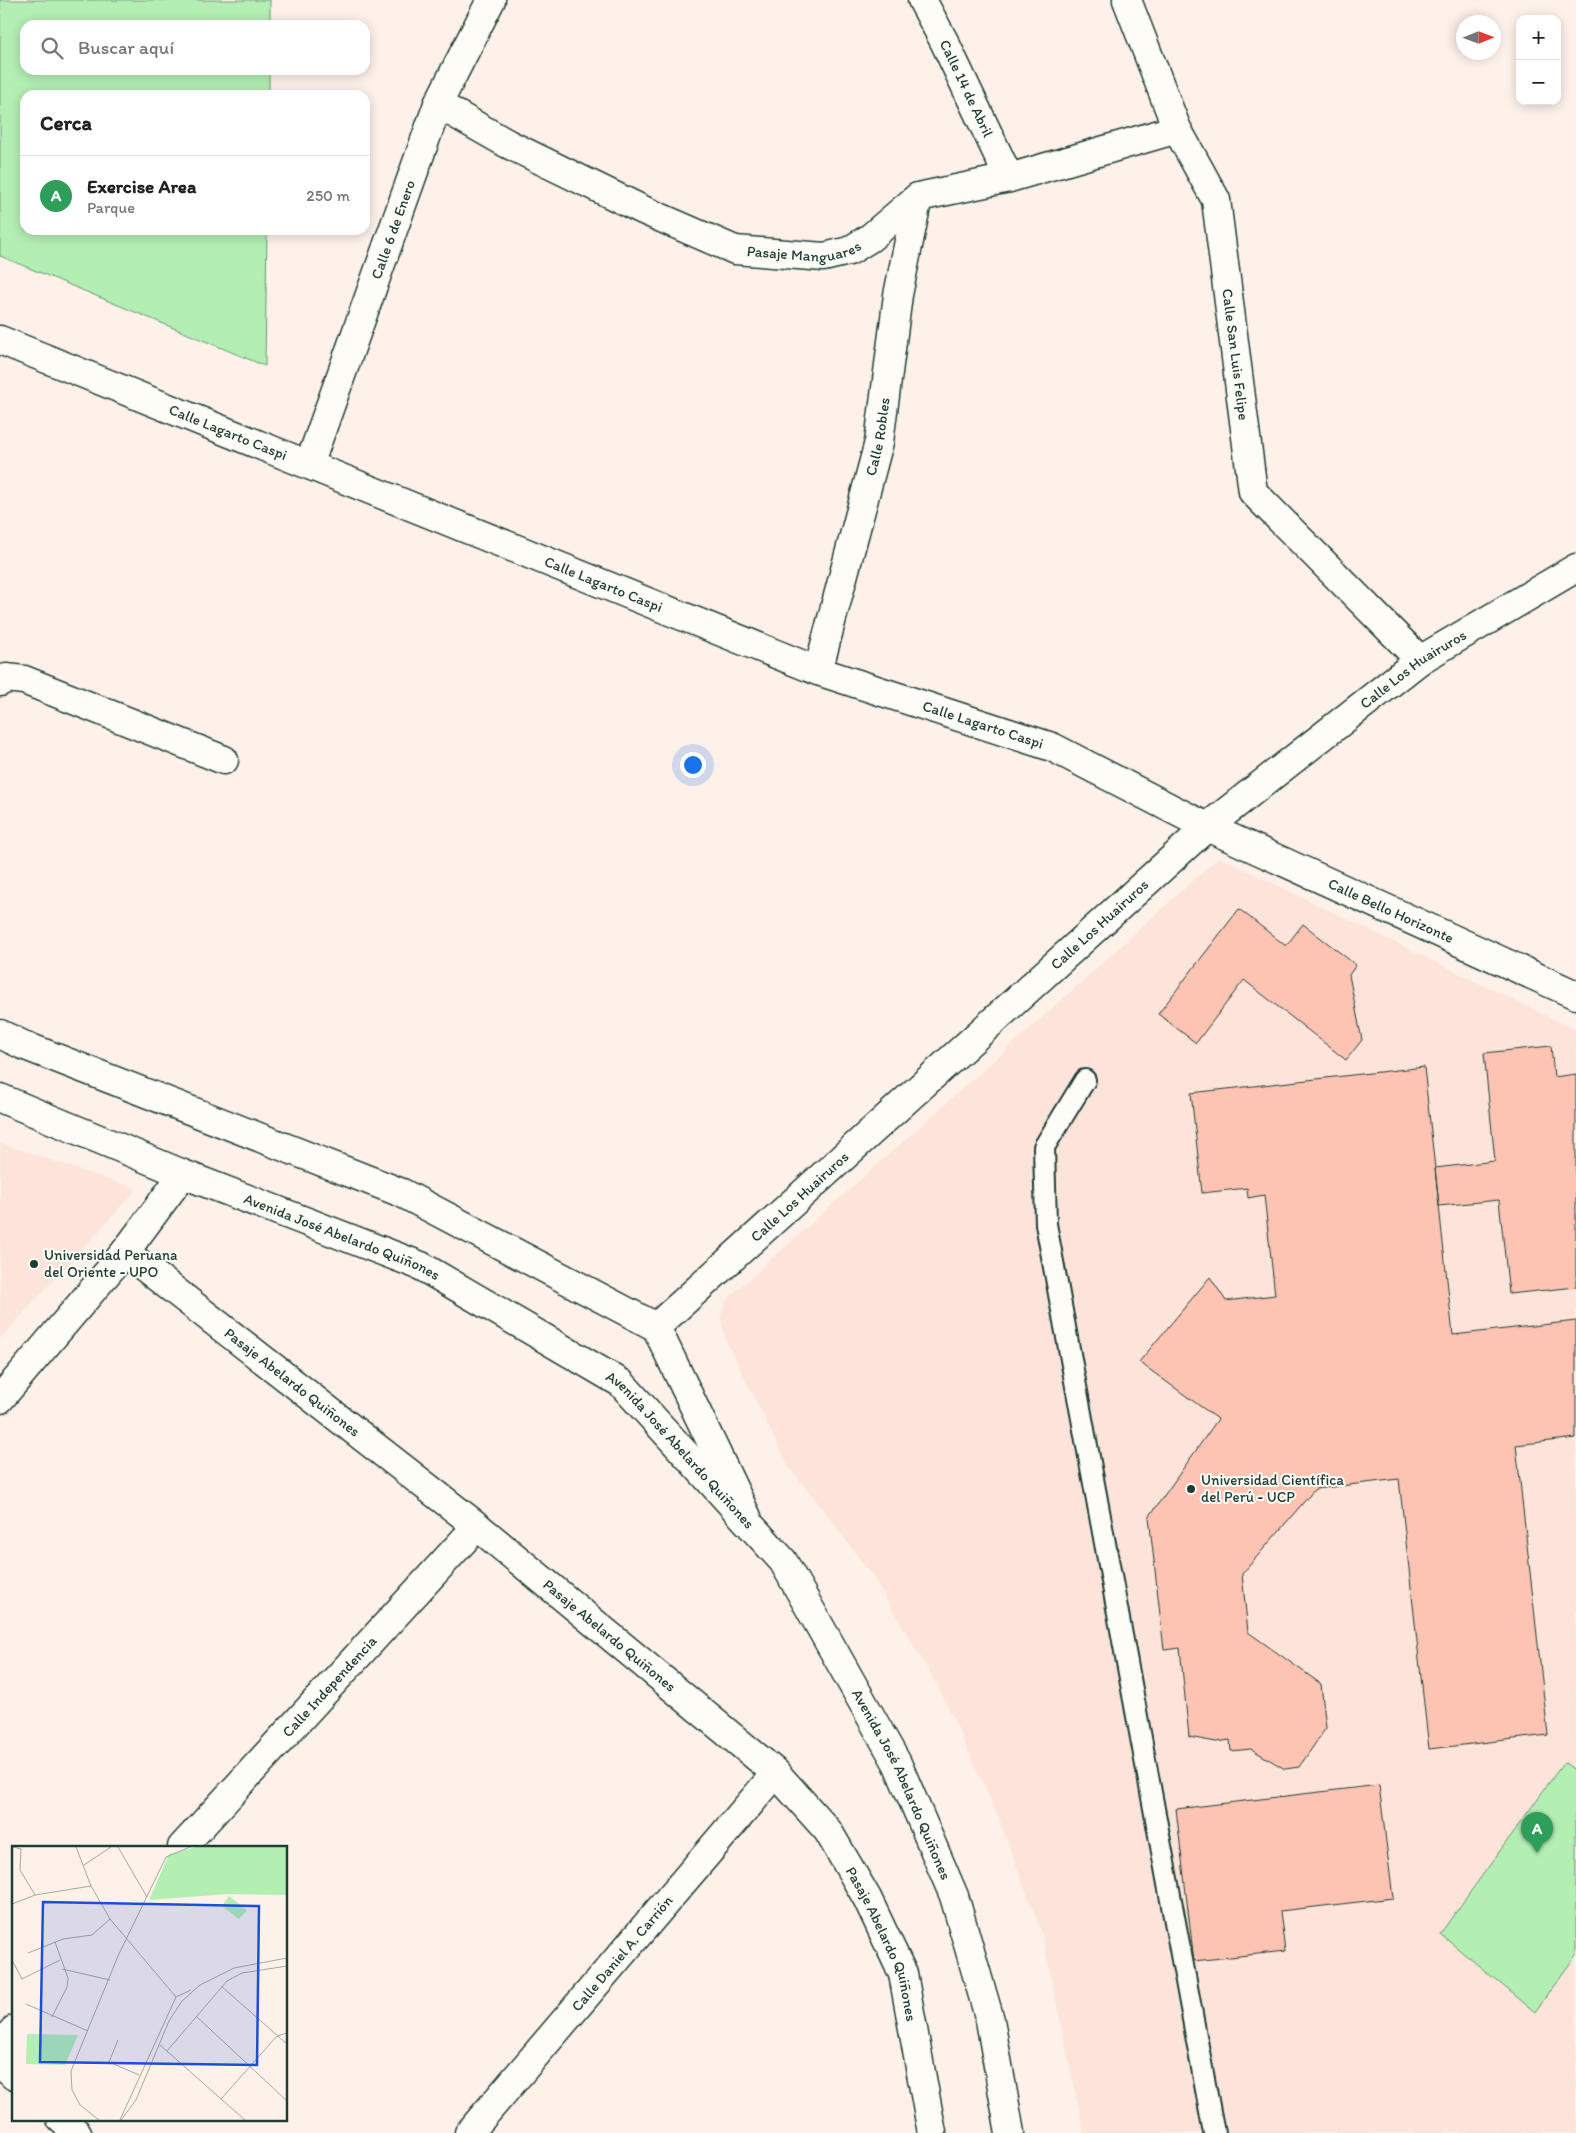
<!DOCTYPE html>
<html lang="es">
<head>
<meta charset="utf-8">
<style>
  body { margin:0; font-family:Itim,sans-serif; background:#f2f2f2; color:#222 }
  .controls { position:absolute; right:15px; top:15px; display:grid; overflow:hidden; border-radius:10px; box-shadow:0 2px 12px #0003 }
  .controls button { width:45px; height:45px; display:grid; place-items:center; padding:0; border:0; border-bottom:1px solid #e0e0e0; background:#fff; color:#222; font:25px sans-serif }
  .compass { position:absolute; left:1456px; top:15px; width:45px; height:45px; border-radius:50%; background:#fff; box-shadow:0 2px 12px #0003; rotate:89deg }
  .you { position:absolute; left:692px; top:764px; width:18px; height:18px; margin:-12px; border:4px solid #fff; border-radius:50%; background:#1a73e8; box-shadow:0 0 0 8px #1a73e833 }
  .badge { display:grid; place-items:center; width:32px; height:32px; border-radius:50%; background:#d93025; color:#fff; font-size:16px; font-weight:700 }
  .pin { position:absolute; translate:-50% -41px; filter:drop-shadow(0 1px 2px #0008) }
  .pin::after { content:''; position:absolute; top:26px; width:18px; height:15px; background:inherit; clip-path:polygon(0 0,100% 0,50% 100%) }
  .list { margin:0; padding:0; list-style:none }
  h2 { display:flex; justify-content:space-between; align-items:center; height:65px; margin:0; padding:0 20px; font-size:21px }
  h2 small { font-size:16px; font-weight:400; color:#767676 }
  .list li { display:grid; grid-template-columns:32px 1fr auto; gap:15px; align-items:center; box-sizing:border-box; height:80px; padding:0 20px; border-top:1px solid #e0e0e0 }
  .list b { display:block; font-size:19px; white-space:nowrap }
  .list p { margin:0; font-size:16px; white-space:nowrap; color:#767676 }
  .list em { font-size:16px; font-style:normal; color:#767676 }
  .icon { flex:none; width:28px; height:28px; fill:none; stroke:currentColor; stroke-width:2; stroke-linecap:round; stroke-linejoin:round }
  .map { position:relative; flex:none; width:1576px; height:2133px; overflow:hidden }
  .search { position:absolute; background:#fff; box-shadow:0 2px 12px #0003; left:20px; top:20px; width:350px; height:55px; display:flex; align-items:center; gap:12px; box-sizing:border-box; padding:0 18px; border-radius:15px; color:#767676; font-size:19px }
  .panel { position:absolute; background:#fff; box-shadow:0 2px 12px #0003; left:20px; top:90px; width:350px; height:145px; border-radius:15px }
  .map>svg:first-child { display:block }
</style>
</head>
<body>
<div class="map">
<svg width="1576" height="2133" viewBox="0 0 1576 2133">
  <rect width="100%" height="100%" fill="#fdf1ea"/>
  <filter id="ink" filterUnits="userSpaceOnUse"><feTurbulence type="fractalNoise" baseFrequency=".02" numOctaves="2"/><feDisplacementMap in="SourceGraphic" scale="10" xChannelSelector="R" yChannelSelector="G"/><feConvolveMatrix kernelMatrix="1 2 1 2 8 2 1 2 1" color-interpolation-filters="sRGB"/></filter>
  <g filter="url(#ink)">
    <path fill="#fde4da" d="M 1219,857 L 1576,1030 L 1576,2133 L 1084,2133 L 1041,1931 L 997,1814 L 940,1690 L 873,1577 L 826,1513 L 788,1466 L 726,1341 L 720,1317 L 727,1300 L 739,1288 L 1027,1031 Z
      M 0,1143 L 137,1189 L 0,1339 Z"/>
    <path fill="#b3eeb3" stroke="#699674" d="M 0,0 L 270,0 L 270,25 L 25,25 L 25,70 L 269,70 L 269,95 L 25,95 L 25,230 L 267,230 L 265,366 L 0,256 Z
      M 1564,1762 L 1576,1771 L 1576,1955 L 1535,2012 L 1440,1934 Z"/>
    <path fill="#fdc4b4" stroke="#1f3d34" d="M 1239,909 L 1286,946 L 1303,924 L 1356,965 L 1349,975 L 1362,1040 L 1346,1060 L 1244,980 L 1196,1043 L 1158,1014 Z
      M 1551,1046 L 1554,1077 L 1576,1074 L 1576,1287 L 1509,1294 L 1499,1200 L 1439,1206 L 1435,1168 L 1495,1161 L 1484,1053 Z
      M 1424,1067 L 1453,1335 L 1576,1321 L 1576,1438 L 1516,1445 L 1548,1735 L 1429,1749 L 1399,1479 L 1315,1489 L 1242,1574 L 1248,1632 L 1321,1684 L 1326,1728 L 1299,1767 L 1285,1769 L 1251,1749 L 1231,1751 L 1230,1740 L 1216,1742 L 1189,1737 L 1180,1648 L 1164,1650 L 1149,1517 L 1218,1419 L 1139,1362 L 1210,1277 L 1226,1301 L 1275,1295 L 1264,1195 L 1248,1198 L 1247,1188 L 1202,1193 L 1191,1093 Z
      M 1379,1785 L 1393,1898 L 1280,1911 L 1285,1951 L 1194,1961 L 1176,1809 Z"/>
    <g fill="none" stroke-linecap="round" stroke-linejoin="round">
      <defs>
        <path id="lane" d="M 1085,1080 L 1044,1147 L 1046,1224 L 1214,2133"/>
        <g id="street">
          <path id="s1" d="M 922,0 L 945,43 L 1009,178"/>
          <path id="s2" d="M 1127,0 L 1177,129 L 1216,200 L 1253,492 L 1420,660"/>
          <path id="s3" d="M 438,104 L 508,144 L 643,210 L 735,250 L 824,257 L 849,251 L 870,238 L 918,197 L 1009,178 L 1177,129"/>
          <path id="s4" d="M 0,340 L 818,671 L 1052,747 L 1207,827 L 1576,995"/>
          <path id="s5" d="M 309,465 L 438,104 L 491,0"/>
          <path id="s6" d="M 818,671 L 879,442 L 898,295 L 918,197"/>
          <path d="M 0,682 L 6,678 L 24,680 L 224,760"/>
          <path d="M 0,1034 L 23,1045 L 402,1193 L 656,1327 L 747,1517"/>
          <path id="s7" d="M 125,1252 L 477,1526 L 776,1773 L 828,1831 L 867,1898 L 903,1974 L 932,2133"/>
          <path id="s8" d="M 656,1327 L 1207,827 L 1420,660 L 1576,568"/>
          <path d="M 0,1399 L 125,1252 L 183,1174"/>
          <path id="s9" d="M 182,1847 L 477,1526"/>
          <path d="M 0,2045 L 14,2030"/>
          <path d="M 0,2063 L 14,2076"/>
          <path d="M 61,2119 L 77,2133"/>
          <path id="s10" d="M 469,2133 L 776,1773"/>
        </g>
        <g id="primary">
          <path id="s11" d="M 0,1098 L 183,1174 L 421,1266 L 621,1383 L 783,1561 L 897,1763 L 954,1896 L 990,2020 L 1010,2133"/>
        </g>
      </defs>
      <use href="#lane" stroke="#1f3d34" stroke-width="24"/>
      <use href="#street" stroke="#1f3d34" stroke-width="31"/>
      <use href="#primary" stroke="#1f3d34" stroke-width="31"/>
      <use href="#lane" stroke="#fdfcf7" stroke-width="20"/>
      <use href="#street" stroke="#fdfcf7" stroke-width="28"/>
      <use href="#primary" stroke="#fdfcf7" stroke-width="28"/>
    </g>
  </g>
  <g fill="#1f3d34" stroke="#fdfcf7" stroke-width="2">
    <circle cx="34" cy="1264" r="5"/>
    <circle cx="1191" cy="1489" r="5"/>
  </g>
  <g text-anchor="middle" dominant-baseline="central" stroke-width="4" stroke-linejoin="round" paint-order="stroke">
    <g font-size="15" fill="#1f3d34" stroke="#fdfcf7">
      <text stroke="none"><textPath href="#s1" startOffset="99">Calle 14 de Abril</textPath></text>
      <text stroke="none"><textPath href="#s5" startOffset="250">Calle 6 de Enero</textPath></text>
      <text stroke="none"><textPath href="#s3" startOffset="401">Pasaje Manguares</textPath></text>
      <text stroke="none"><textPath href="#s2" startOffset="375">Calle San Luis Felipe</textPath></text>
      <text stroke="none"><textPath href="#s4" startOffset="246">Calle Lagarto Caspi</textPath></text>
      <text stroke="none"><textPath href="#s6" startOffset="242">Calle Robles</textPath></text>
      <text stroke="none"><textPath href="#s4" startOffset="651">Calle Lagarto Caspi</textPath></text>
      <text stroke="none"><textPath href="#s8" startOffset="1004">Calle Los Huairuros</textPath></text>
      <text stroke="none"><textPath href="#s4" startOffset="1056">Calle Lagarto Caspi</textPath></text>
      <text stroke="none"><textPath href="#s4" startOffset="1505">Calle Bello Horizonte</textPath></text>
      <text stroke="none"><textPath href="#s8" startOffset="599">Calle Los Huairuros</textPath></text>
      <text stroke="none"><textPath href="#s8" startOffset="194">Calle Los Huairuros</textPath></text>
      <text stroke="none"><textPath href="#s11" startOffset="369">Avenida José Abelardo Quiñones</textPath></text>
      <text stroke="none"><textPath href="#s7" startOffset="212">Pasaje Abelardo Quiñones</textPath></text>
      <text stroke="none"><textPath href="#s11" startOffset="774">Avenida José Abelardo Quiñones</textPath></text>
      <text stroke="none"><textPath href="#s7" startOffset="618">Pasaje Abelardo Quiñones</textPath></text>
      <text stroke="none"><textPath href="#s9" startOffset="218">Calle Independencia</textPath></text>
      <text stroke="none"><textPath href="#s11" startOffset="1179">Avenida José Abelardo Quiñones</textPath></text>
      <text stroke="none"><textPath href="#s7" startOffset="1038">Pasaje Abelardo Quiñones</textPath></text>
      <text stroke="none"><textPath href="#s10" startOffset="236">Calle Daniel A. Carrión</textPath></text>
    </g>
    <g font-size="15" fill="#1f3d34" stroke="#fdfcf7" text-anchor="start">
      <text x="44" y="1255">Universidad Peruana<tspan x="44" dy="17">del Oriente - UPO</tspan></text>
      <text x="1201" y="1480">Universidad Científica<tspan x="1201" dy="17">del Perú - UCP</tspan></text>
    </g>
  </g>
  <g transform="translate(12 1846)">
    <rect width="275" height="275" fill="#fdf1ea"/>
    <path d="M 184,1 L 275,1 L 275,49 L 216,48 L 137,54 L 157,8 ZM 217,50 L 235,64 L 227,73 L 210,60 ZM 15,188 L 66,189 L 53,219 L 14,218 Z" fill="#b3eeb3"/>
    <path fill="none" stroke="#a4a9a1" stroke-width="1" d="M 1,1 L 9,3 L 8,24 L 23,49M 64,1 L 79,40 L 98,73 L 164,151M 106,1 L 135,51M 72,19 L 99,1M 0,58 L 23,49 L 79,40M 16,107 L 51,93 L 80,89 L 98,73M 0,114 L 10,133 L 48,114M 50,123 L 98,134M 209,140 L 275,198M 14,158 L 76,185M 184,170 L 275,255M 40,171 L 55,141 L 56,132 L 43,96M 106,194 L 97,216 L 127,229M 148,199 L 233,274M 155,205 L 215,135 L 230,127 L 275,120M 209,253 L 265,190 L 275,187M 87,274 L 68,259 L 60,244 L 59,225 L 106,110 L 154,11 L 178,1M 108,274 L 164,151 L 179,144M 109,274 L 124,254 L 157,175 L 170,155 L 188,139 L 222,122 L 275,112"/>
    <path fill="#1d4ed8" fill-opacity="0.15" stroke="#1d4ed8" stroke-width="2.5" d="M 31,56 L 247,60 L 245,219 L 28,216 Z"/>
    <rect width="275" height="275" fill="none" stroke="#1f3d34" stroke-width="2.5"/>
  </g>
</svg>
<div class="controls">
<button>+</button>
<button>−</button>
</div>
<svg class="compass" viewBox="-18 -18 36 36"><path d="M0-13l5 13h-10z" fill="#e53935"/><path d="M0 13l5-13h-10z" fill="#767676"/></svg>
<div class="you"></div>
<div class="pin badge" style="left:1537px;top:1853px;background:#2e9e5b">A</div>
<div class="search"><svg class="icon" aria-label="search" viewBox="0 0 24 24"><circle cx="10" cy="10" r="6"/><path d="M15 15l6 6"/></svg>Buscar aquí</div>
<section class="panel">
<h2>Cerca<small></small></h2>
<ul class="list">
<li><span class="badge" style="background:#2e9e5b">A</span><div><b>Exercise Area</b><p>Parque</p></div><em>250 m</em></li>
</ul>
</section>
</div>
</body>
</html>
